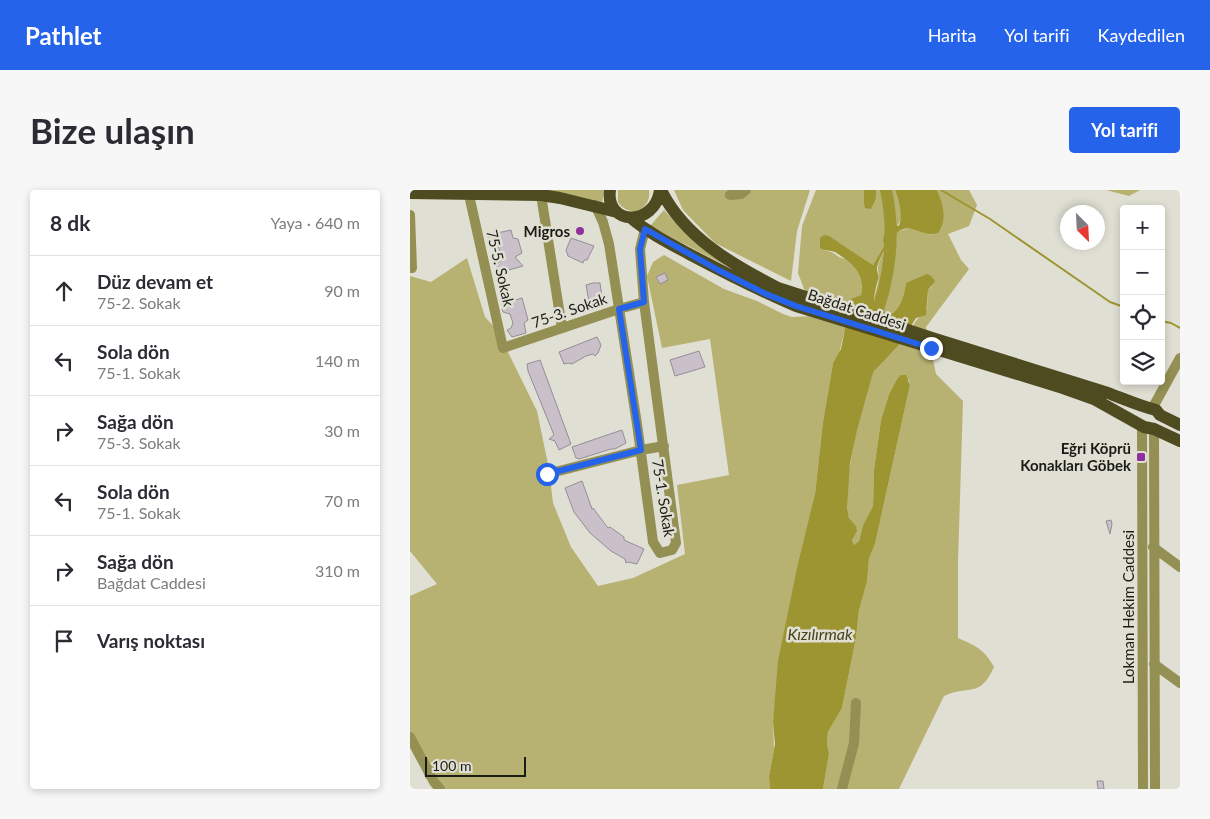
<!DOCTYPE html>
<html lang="tr">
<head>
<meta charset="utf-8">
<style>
  body { margin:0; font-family:Lato,sans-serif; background:#f7f7f7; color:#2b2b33 }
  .controls { position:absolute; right:15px; top:15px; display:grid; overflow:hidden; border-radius:5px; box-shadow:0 2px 8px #0003 }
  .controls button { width:45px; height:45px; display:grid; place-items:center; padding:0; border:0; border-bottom:1px solid #e1e1e2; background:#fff; color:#2b2b33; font:25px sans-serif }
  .compass { position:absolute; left:650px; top:15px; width:45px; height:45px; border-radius:50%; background:#fff; box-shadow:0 2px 8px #0003; rotate:156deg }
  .scale { position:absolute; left:15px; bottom:12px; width:101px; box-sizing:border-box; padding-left:5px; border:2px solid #1c1c17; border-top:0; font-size:14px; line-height:18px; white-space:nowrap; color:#1c1c17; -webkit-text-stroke:4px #e0dfd3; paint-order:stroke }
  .stop { position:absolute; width:15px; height:15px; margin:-11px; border:4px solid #2563eb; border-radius:50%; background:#fff }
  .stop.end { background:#2563eb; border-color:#fff; box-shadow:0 1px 5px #0008 }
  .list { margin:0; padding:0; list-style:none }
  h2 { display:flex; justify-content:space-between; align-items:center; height:65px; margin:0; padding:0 20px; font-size:21px }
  h2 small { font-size:16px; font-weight:400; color:#7c7c81 }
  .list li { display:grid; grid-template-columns:32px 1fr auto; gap:15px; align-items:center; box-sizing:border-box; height:70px; padding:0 20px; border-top:1px solid #e1e1e2 }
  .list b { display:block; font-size:19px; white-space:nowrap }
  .list p { margin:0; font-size:16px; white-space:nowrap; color:#7c7c81 }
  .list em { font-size:16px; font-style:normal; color:#7c7c81 }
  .icon { flex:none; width:28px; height:28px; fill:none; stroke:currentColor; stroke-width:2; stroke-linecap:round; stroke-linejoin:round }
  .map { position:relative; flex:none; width:770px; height:599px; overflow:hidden; border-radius:5px }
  header { display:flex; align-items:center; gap:30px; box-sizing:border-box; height:70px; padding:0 25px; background:#2563eb; color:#fff }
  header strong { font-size:24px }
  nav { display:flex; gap:28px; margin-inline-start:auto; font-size:18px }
  .intro { display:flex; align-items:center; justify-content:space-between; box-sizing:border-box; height:120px; padding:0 30px }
  h1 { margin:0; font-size:35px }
  .button { padding:12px 22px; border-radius:5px; background:#2563eb; color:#fff; font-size:18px; font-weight:700 }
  main { display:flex; gap:30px; padding:0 30px }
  aside { flex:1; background:#fff; border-radius:5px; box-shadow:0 2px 8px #0003 }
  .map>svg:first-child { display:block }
</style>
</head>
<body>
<header>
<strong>Pathlet</strong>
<nav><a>Harita</a><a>Yol tarifi</a><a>Kaydedilen</a></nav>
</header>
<div class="intro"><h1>Bize ulaşın</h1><a class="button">Yol tarifi</a></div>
<main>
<aside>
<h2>8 dk<small>Yaya · 640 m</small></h2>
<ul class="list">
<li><svg class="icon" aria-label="ahead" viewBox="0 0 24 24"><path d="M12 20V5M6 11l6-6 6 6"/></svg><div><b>Düz devam et</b><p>75-2. Sokak</p></div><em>90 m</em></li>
<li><svg class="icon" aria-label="left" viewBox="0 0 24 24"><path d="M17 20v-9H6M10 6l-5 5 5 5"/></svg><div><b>Sola dön</b><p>75-1. Sokak</p></div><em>140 m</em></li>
<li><svg class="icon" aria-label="right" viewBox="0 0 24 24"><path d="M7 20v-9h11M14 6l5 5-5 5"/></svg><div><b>Sağa dön</b><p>75-3. Sokak</p></div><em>30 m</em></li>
<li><svg class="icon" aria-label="left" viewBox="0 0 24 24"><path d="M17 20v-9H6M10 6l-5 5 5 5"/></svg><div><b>Sola dön</b><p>75-1. Sokak</p></div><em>70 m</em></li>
<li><svg class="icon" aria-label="right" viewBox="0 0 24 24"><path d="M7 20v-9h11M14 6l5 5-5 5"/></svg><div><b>Sağa dön</b><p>Bağdat Caddesi</p></div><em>310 m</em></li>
<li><svg class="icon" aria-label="arrive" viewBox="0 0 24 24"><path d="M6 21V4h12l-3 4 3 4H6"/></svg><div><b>Varış noktası</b></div></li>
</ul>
</aside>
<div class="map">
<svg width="770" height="599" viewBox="0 0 770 599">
  <rect width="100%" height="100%" fill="#e0dfd3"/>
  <path fill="#b7b172" d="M 78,0 L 194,0 L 192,14 C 160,0 114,2 78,0 Z
    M 208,0 L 239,0 C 242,20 219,29 208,12 Z
    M 264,0 L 400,0 L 387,41 L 381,91 L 305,53 L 273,20 Z
    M 406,0 L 454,0 L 454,8 L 463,14 L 466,0 L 485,0 C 495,29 494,31 473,51 L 474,56 L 463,75 L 428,52 L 415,61 C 422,61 423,63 429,67 C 431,68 434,68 437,70 C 450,78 453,91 451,105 L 446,108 L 434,143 L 429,164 L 423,173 L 413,232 L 405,304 L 366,507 L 363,532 L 364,559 L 359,586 L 360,599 L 32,599 L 15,588 L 7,556 L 0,547 L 0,406 L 27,394 L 0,361 L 0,86 L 21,92 L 57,68 L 75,127 L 87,140 L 127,221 L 139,279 L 143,313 L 161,357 L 188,396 L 223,388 L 275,364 L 267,295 L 319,285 L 300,149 L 252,158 L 237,86 L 243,72 L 254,65 L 314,99 L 347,111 L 373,124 L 382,127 L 403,126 L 402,120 L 388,83 L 392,36 Z
    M 527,0 L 559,0 L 567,15 L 559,36 L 538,44 L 551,70 L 559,79 L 516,137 L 526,184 L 553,211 L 548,372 L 548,448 C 566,456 574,459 584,477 C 569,509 561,494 534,506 L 489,599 L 413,599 L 419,564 L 417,553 L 418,542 L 432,518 L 446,448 L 449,420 L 457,392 L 459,369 L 465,354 L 500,195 L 499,190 L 487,189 L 479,204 L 471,230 L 464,280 L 463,316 L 453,335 L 449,351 L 444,355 L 442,350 L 446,336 C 443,333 440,331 439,327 C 430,305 452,206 463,183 C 467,174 479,166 486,158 C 498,145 504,130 517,119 L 518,100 L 522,96 L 496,93 C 494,104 492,115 483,123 L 467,120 C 461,107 468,99 469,87 C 469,84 468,82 468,79 C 467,70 482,46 490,41 C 493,39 498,39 502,39 C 509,39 515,46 523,44 C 540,41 532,11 527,0 Z
    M 696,0 L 730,0 L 719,6 Z
    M 254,20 L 273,41 L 324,80 L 240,36 Z"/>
  <path fill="#9d9531" d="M 454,0 L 466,0 L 466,8 L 461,19 L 455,18 L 454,13 Z
    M 485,0 L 527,0 C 533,13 538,31 528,43 C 512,48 504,34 491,40 C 483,44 467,70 467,79 C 467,83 470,86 468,90 C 465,100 462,111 467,120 L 483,123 C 492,115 494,104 496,93 L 517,84 L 521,86 L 525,91 L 518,100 L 516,125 L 506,128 L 488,156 L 464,181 L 462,186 L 447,240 L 440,273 L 437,317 L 439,328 L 446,336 L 447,341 L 442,350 L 444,355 L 449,351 L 453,335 L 463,316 L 464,280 L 471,230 L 479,204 L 487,189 L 491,185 L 496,185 L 500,195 L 465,354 L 459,369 L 457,392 L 449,420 L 446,448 L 432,518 L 418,542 L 417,553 L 419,564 L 413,599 L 360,599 L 359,586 L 365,554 L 363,532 L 368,471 L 387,378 L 405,304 L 413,232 L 423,173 L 431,159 L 441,109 L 451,105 C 455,82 442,73 425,62 C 420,60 415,61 410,58 L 410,48 L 414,45 L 419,46 L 463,75 L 474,56 L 473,51 L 475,41 L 484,35 L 489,36 C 493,24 489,11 485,0 Z"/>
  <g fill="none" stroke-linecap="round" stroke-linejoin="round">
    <path stroke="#9d9531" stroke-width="2" d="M 531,0 L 580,29 L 700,112 L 714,117
      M 751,131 L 761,133 L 770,138"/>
    <path stroke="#9d9531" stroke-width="12" d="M 462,136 C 479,93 486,46 476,0"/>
  </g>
  <path fill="#c9c0c9" stroke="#958d96" d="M 101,40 L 103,48 L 108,49 L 112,63 L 105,67 L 113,76 L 88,83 L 86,74 L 92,70 L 88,55 L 80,56 L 78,45 Z
    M 161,48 L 184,56 L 177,70 L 174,70 L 173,73 L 158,66 L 156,60 Z
    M 255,83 L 258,90 L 250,94 L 246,87 Z
    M 183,93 L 190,93 L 193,114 L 180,117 L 176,95 Z
    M 112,108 L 118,130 L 114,133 L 116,143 L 102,147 L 97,140 L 101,138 L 103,133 L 100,124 L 93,122 L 92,119 L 95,113 Z
    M 187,147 L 191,155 L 188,163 L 185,166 L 183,164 L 176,166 L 162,174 L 159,173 L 154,174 L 149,162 Z
    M 289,161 L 295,177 L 265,186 L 260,170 Z
    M 130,170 L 161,254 L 149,260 L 145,251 L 139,249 L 144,245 L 118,181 L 117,174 Z
    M 212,240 L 216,253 L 205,259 L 201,259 L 169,269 L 166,268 L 162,257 Z
    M 172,291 L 182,319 L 183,318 L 198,338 L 200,337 L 214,347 L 214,350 L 234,359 L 227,374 L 218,372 L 216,373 L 215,369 L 201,361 L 180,343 L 164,322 L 155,298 Z
    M 701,330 L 702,334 L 700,344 L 696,331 Z
    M 687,591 L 693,591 L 694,599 L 688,599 Z"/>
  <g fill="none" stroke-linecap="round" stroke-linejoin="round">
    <path stroke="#948f53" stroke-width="10" d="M 59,5 L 93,158 L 209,119 L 234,112
      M 131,5 L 152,138
      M 320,5 L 331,4 L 336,0
      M 185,15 L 193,32 L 199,54 L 227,234 L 243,352 L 250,363 L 262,360 L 266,353 L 234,112 L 230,59 L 235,39
      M 0,25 L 2,78 L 0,78
      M 742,219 L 770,168
      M 732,235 L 733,599
      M 744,239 L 745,599
      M 137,284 L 231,260 L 254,256
      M 743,357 L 770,377
      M 744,474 L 770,493
      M 0,547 L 24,592 L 30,599
      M 432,599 L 444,553 L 446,513"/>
    <path stroke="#4f4b21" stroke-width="12" d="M 200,0 C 195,36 245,37 250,0
      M 251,0 C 274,47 323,75 368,98 L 522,148 L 698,203 C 714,209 730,216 746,220 L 750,225 L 770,235
      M 0,3 L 131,5 L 150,8 L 207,22
      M 221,28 C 240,44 261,54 283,66 C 317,84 351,101 386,116 L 653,198 L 684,209 L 734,237 L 744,239 L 770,251"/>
  </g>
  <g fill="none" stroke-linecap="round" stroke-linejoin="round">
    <path stroke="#2563eb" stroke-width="6" d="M 137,284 L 231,260 L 209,119 L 234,112 L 230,59 L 235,39 L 308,80 L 356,104 L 386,116 L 521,158"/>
  </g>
  <g fill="#8e319b" stroke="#e0dfd3" stroke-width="2">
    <circle cx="170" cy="41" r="5"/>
    <rect x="726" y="262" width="10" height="10" rx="2.5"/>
  </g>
  <g text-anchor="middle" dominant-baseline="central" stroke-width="5" stroke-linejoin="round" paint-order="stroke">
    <g font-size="15" font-weight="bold" fill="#1c1c17" stroke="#e0dfd3" text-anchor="end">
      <text x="160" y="41">Migros</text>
      <text x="721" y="258">Eğri Köprü<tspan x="721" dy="17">Konakları Göbek</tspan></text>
    </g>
    <g font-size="15" fill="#1c1c17" stroke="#e0dfd3">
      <text transform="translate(91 78) rotate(77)">75-5. Sokak</text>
      <text transform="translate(447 119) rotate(18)">Bağdat Caddesi</text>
      <text transform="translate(159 120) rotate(-19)">75-3. Sokak</text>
      <text transform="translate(254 308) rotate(81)">75-1. Sokak</text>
      <text transform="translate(718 417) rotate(-90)">Lokman Hekim Caddesi</text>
    </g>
    <g font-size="16" font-style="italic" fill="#46431a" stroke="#e0dfd3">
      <text x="410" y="443">Kızılırmak</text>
    </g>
  </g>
</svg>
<div class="controls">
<button>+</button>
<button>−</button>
<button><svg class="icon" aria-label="locate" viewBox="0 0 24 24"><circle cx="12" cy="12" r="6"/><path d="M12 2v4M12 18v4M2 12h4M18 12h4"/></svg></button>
<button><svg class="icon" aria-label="layers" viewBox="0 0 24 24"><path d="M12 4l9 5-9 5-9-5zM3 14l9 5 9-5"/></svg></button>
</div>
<svg class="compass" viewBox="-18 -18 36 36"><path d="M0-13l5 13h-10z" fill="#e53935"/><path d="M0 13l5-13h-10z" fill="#7c7c81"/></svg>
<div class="scale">100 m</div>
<div class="stop" style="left:137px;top:284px"></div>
<div class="stop end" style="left:521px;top:158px"></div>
</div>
</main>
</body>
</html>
